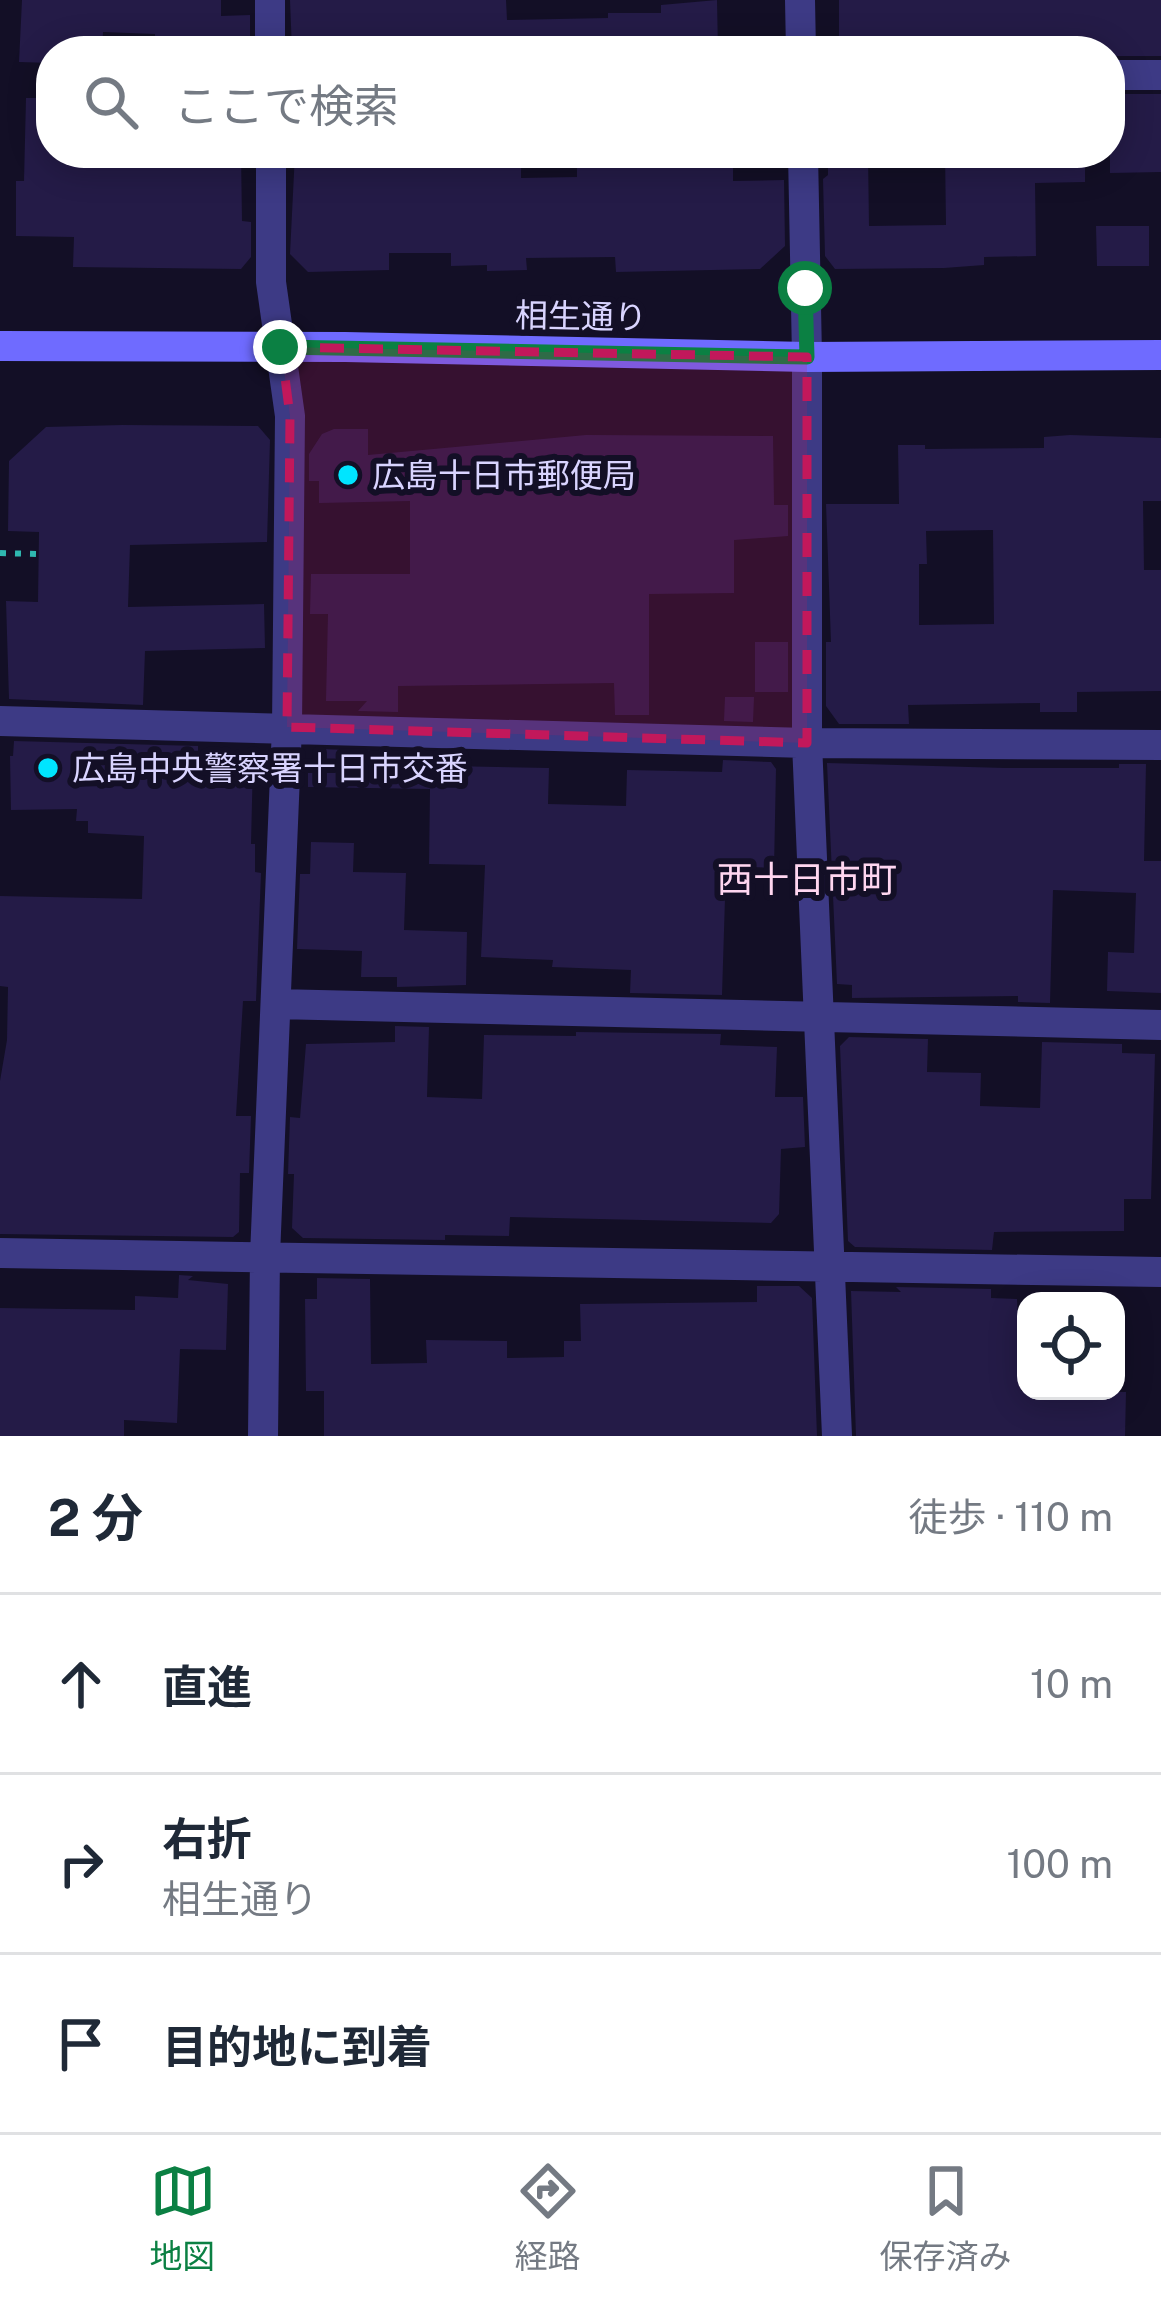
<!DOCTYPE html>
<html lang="ja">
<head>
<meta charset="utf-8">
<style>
  body { margin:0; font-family:"Public Sans","Noto Sans JP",sans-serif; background:#f6f6f7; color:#1f2937 }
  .controls { position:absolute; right:36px; bottom:36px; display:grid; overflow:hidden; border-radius:24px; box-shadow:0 6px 30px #0003 }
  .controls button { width:108px; height:108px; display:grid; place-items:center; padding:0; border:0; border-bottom:3px solid #e0e1e3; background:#fff; color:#1f2937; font:60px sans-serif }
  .stop { position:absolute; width:36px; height:36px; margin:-27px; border:9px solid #0b8043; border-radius:50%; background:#fff }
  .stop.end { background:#0b8043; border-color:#fff; box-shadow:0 3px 12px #0008 }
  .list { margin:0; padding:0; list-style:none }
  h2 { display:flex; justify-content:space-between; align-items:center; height:156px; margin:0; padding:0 48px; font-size:51px }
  h2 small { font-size:39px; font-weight:400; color:#747a83 }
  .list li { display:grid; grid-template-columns:78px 1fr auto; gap:36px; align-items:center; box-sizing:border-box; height:180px; padding:0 48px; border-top:3px solid #e0e1e3 }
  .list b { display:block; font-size:45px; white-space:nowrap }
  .list p { margin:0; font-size:39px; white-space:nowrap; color:#747a83 }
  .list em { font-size:39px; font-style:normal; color:#747a83 }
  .icon { flex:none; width:66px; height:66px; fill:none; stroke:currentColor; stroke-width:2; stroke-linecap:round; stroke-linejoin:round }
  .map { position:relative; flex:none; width:1161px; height:1436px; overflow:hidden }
  .search { position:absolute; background:#fff; box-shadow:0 6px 30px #0003; left:36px; right:36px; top:36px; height:132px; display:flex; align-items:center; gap:30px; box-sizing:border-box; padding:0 42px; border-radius:48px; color:#747a83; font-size:45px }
  .sheet { height:696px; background:#fff }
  nav { display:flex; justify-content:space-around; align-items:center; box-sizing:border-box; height:168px; border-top:3px solid #e0e1e3; background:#fff; font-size:33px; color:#747a83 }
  nav a { display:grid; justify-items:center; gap:6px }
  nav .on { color:#0b8043 }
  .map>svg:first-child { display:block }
</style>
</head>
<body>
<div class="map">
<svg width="1161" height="1436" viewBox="0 0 1161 1436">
  <rect width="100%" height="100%" fill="#130f26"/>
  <path fill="#241b47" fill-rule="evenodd" d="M 22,0 L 221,0 L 221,16 L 250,15 L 250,48 L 155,50 L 155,34 L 103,32 L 102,51 L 51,51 L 51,63 L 19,62 Z
    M 290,0 L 506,0 L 507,20 L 608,18 L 608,13 L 661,13 L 661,5 L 717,0 L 718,51 L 292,51 Z
    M 839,0 L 1161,0 L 1161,56 L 1110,56 L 1110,51 L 1093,51 L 1093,39 L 839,46 Z
    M 1110,94 L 1161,94 L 1161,172 L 1110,173 Z
    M 26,98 L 51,98 L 51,153 L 241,153 L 242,221 L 251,222 L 251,257 L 241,269 L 73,267 L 74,237 L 16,236 L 16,181 L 24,181 Z
    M 295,153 L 521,153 L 521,178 L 577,177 L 577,153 L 733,153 L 733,181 L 784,180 L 785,246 L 760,269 L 616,272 L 615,257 L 526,258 L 527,270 L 487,271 L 487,265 L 451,266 L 451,253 L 389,253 L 389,270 L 308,272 L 290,254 Z
    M 828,153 L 868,153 L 869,226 L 946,225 L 945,153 L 1085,153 L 1085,182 L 1035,183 L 1036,256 L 984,257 L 984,265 L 944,268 L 835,269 L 825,256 L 823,179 L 828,175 Z
    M 1096,226 L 1149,226 L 1149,266 L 1097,266 Z
    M 122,425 L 258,426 L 270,440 L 267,542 L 130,545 L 128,607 L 264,604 L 265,648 L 145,651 L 143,705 L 9,699 L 6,601 L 38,602 L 39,532 L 8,531 L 9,461 L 46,427 Z
    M 334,429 L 368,429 L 368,455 L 586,435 L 773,436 L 774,505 L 788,505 L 788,536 L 734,540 L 734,593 L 649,594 L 649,715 L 615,715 L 614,683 L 398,686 L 398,712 L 358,711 L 367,701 L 326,701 L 328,614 L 310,614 L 311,574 L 410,574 L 410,501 L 319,503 L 319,481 L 309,481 L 309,454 L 322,434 Z
    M 1070,435 L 1161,438 L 1161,501 L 1143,501 L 1144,570 L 1161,570 L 1161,691 L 1077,692 L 1077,712 L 1040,712 L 1040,703 L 908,705 L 909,724 L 839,724 L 826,706 L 826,642 L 831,642 L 826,504 L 899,504 L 898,445 L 925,445 L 925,449 L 1044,448 L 1044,437 ZM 993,530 L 994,624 L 919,625 L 919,564 L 927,564 L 926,531 Z
    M 755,642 L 788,642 L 788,692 L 755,692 Z
    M 725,697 L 754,697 L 753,722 L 724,721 Z
    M 14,741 L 198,746 L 198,752 L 229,753 L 235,760 L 253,760 L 251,844 L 255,844 L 255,872 L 261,873 L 256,1001 L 243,1001 L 236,1116 L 251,1116 L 249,1173 L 240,1173 L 239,1232 L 233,1237 L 0,1234 L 0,1081 L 7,1040 L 8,987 L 0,986 L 0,896 L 142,899 L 144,836 L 88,833 L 88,821 L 76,821 L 77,809 L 11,810 L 10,756 L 13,756 Z
    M 322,749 L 448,754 L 448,766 L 549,768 L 548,804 L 626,806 L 627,770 L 722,772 L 723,760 L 771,762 L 776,769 L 774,868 L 726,866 L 722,995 L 630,993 L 631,970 L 552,967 L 553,960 L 481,957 L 485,865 L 429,864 L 430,789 L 308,787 L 308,764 Z
    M 827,763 L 1005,768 L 1119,768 L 1119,764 L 1146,764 L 1144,861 L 1161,861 L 1161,993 L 1107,991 L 1108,952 L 1134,953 L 1136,893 L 1053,890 L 1050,1003 L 1018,1002 L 1018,996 L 852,998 L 852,985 L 837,984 Z
    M 311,842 L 354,843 L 353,872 L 406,873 L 404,930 L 467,932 L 466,985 L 397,987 L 397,977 L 361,977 L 362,951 L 297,949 L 300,874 L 310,874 Z
    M 395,1026 L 429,1027 L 427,1097 L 482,1099 L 484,1035 L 576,1036 L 576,1032 L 721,1034 L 720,1045 L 777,1047 L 775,1097 L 803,1097 L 805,1147 L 781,1149 L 779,1214 L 771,1223 L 510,1217 L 509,1236 L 445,1235 L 445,1240 L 303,1238 L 292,1228 L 294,1174 L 288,1174 L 290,1117 L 300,1118 L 306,1044 L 395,1042 Z
    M 849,1037 L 928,1039 L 927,1072 L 981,1073 L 980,1106 L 1040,1108 L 1042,1042 L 1122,1044 L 1122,1053 L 1155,1054 L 1151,1199 L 1124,1199 L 1124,1231 L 994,1232 L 992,1250 L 855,1247 L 848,1241 L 840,1046 Z
    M 179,1275 L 193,1276 L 188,1280 L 228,1284 L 226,1350 L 180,1349 L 177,1423 L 124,1420 L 124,1436 L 0,1436 L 0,1308 L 135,1310 L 135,1296 L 178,1298 Z
    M 317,1278 L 370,1279 L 371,1364 L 427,1363 L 426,1340 L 507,1341 L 507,1358 L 564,1357 L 564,1341 L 581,1341 L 580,1304 L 757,1302 L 757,1286 L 799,1286 L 812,1298 L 817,1436 L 324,1436 L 324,1391 L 306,1391 L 305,1299 L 317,1299 Z
    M 896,1287 L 991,1289 L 991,1298 L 1017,1299 L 1021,1391 L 1126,1392 L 1125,1436 L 856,1436 L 851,1291 L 901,1292 Z"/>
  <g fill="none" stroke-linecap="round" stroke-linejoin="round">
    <path stroke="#2fb8b0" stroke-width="6" stroke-dasharray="6 9" stroke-linecap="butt" d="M 0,553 L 39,554"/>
    <path stroke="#3d3a85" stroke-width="30" d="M 270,0 L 270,51
      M 800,0 L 801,51
      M 1110,75 L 1161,75
      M 803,153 L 807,357 L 807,743 L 837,1436
      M 0,721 L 807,743 L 1161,745
      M 276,1004 L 1161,1025
      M 0,1253 L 1161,1272
      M 263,1436 L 265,1256 L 287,727 L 290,416 L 271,282 L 271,153"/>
    <path stroke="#6f6bff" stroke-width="30" d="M 0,346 L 345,347 L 807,357 L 1161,355"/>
  </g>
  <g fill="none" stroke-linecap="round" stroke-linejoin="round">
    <path stroke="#0b8043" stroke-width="15" d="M 280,347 L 807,357 L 805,288"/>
  </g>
  <path fill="#c2185b" fill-opacity="0.2" stroke="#c2185b" stroke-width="9" stroke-dasharray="24 15" stroke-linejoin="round" d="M 281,347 L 807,357 L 807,743 L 287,727 L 290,416 Z"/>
  <g fill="#00e5ff" stroke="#130f26" stroke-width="4.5">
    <circle cx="348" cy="475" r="12"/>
    <circle cx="48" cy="768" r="12"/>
  </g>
  <g text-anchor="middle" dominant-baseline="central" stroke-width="12" stroke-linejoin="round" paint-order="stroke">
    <g font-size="33" fill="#d9d4ff" stroke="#130f26">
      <text transform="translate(581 316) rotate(1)">相生通り</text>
    </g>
    <g font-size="33" fill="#d9d4ff" stroke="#130f26" text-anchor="start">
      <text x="372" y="475">広島十日市郵便局</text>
      <text x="72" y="768">広島中央警察署十日市交番</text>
    </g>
    <g font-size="36" fill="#ffd6f0" stroke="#130f26">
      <text x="807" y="879">西十日市町</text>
    </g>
  </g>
</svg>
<div class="controls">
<button><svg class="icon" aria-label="locate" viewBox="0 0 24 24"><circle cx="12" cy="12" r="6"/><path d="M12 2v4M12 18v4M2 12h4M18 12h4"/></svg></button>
</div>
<div class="stop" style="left:805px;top:288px"></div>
<div class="stop end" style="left:280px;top:347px"></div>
<div class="search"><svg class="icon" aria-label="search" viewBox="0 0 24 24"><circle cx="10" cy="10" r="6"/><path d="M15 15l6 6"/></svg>ここで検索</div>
</div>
<section class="sheet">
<h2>2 分<small>徒歩 · 110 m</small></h2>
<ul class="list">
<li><svg class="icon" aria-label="ahead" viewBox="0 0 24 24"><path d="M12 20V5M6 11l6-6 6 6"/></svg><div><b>直進</b></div><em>10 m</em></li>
<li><svg class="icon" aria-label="right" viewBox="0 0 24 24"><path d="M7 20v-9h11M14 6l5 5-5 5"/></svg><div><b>右折</b><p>相生通り</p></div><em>100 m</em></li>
<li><svg class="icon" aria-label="arrive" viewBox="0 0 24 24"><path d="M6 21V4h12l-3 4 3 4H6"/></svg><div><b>目的地に到着</b></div></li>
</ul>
</section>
<nav>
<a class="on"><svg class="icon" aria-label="map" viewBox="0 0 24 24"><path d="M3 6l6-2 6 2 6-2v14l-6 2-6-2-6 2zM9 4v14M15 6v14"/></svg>地図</a>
<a><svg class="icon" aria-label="directions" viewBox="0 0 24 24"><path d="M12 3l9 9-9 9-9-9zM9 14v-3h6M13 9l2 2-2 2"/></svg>経路</a>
<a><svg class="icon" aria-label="saved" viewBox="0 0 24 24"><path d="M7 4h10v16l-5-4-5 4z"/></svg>保存済み</a>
</nav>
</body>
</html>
